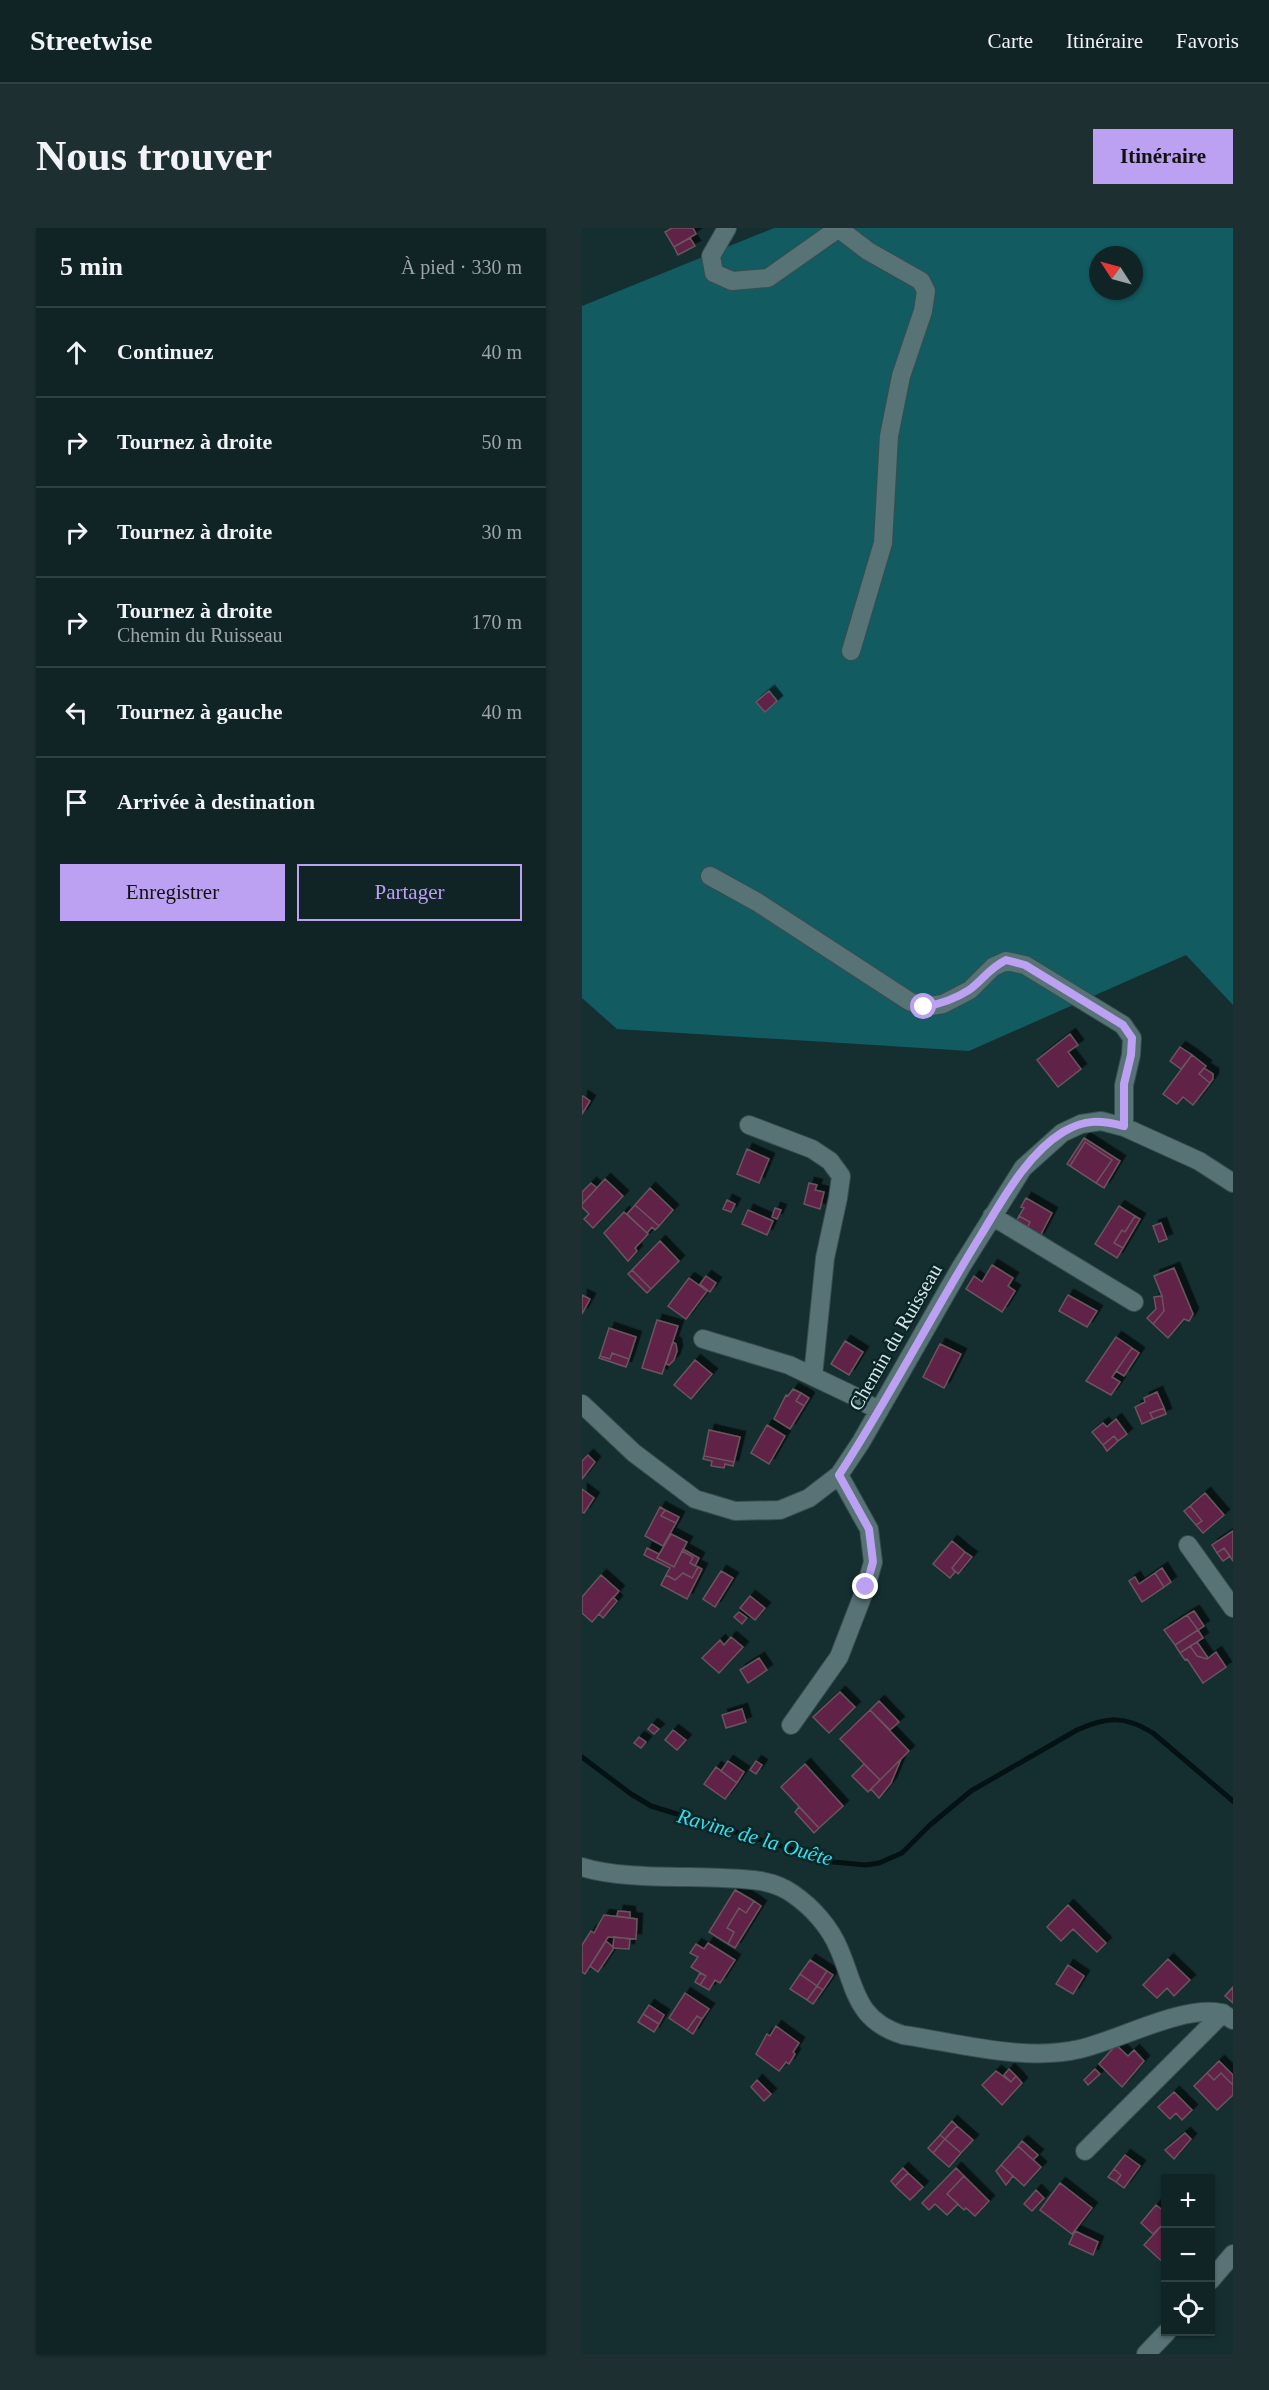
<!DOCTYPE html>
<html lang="fr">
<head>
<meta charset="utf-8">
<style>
  body { margin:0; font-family:"Times New Roman",serif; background:#1e2f32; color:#f1f3f6 }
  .controls { position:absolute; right:18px; bottom:18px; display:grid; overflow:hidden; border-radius:0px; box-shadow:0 2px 4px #0004 }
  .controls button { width:54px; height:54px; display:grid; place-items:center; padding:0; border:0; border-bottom:2px solid #304042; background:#102325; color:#f1f3f6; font:30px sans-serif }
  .compass { position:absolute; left:507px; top:18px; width:54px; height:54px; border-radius:50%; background:#102325; box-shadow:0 2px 4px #0004; rotate:306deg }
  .stop { position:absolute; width:18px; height:18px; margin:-14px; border:4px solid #bca0f2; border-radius:50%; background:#fff }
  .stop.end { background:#bca0f2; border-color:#fff; box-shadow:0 2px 6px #0008 }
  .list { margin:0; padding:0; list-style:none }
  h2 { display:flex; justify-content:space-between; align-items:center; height:78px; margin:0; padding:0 24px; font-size:26px }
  h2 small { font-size:20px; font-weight:400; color:#9ca4a7 }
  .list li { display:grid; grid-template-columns:39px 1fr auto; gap:18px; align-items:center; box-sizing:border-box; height:90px; padding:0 24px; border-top:2px solid #304042 }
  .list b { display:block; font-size:22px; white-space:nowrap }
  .list p { margin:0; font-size:20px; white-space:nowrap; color:#9ca4a7 }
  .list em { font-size:20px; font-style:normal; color:#9ca4a7 }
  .actions { display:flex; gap:12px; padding:18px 24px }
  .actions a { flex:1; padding:14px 0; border:2px solid #bca0f2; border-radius:0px; text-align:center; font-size:21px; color:#bca0f2 }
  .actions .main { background:#bca0f2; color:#111 }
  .icon { flex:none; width:33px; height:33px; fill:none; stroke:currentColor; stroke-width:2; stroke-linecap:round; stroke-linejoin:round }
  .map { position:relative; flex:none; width:651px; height:2126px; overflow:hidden; border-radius:0px }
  header { display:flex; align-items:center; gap:36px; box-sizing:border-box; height:84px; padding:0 30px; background:#102325; border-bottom:2px solid #304042 }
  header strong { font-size:28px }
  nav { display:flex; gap:33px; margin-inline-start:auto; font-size:21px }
  .intro { display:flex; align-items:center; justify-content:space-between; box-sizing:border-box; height:144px; padding:0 36px }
  h1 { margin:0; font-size:42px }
  .button { padding:15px 27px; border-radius:0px; background:#bca0f2; color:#111; font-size:21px; font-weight:700 }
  main { display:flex; gap:36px; padding:0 36px }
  aside { flex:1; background:#102325; border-radius:0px; box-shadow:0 2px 4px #0004 }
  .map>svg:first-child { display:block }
</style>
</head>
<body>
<header>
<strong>Streetwise</strong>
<nav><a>Carte</a><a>Itinéraire</a><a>Favoris</a></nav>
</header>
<div class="intro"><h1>Nous trouver</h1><a class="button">Itinéraire</a></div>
<main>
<aside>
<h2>5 min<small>À pied · 330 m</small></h2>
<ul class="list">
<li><svg class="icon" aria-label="ahead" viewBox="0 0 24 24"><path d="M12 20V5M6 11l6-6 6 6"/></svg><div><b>Continuez</b></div><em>40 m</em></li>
<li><svg class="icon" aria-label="right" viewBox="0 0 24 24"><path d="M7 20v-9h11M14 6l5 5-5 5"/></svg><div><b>Tournez à droite</b></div><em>50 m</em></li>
<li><svg class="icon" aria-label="right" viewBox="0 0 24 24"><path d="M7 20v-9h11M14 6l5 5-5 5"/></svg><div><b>Tournez à droite</b></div><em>30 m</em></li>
<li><svg class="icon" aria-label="right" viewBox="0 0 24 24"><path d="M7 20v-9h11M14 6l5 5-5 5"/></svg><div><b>Tournez à droite</b><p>Chemin du Ruisseau</p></div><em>170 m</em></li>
<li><svg class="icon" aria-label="left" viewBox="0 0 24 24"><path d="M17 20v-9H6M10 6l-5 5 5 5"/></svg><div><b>Tournez à gauche</b></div><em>40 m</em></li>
<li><svg class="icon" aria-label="arrive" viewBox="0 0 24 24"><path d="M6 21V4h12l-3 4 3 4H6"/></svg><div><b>Arrivée à destination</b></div></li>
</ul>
<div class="actions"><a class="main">Enregistrer</a><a>Partager</a></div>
</aside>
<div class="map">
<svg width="651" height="2126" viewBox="0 0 651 2126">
  <defs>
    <filter id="shadow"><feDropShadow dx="5.5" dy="-5.5" stdDeviation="0" flood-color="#0009"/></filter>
  </defs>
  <rect width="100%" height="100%" fill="#152f31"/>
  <path fill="#115b61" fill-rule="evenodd" d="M 192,0 L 651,0 L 651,777 L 604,727 L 387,823 L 35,801 L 0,770 L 0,78 ZM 516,27 L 552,27 L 552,63 L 516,63 Z"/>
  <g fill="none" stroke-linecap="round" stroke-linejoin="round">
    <path stroke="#041213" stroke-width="5" d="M 0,1529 L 49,1566 L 69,1578 L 251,1634 L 284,1637 L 297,1635 L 320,1625 L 348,1597 L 389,1563 L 495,1502 C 525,1489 542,1487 571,1505 L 651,1573"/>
  </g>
  <path fill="#612047" stroke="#6a555f" stroke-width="1.5" filter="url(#shadow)" d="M 90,0 L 111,0 L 114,6 L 92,19 L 83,4 Z
    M 108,10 L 113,18 L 96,27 L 92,19 Z
    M 187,463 L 195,473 L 183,484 L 174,474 Z
    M 488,806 L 496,817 L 486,824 L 499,841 L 476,859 L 455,832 Z
    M 598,819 L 610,827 L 599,841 L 588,833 Z
    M 610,827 L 624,838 L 617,846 L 628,855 L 611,877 L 601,869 L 595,876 L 581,866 Z
    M 622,840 L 631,846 L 631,851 L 628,855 L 617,846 Z
    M 1,868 L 8,873 L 0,886 L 0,869 Z
    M 502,910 L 538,933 L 522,960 L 514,955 L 530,932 L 503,914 L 488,938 L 485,936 Z
    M 503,914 L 530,932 L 514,955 L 488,938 Z
    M 165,921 L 187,931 L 177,955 L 155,946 Z
    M 23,951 L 41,968 L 11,1000 L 2,991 L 7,986 L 0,979 L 0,976 Z
    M 9,955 L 15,960 L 0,976 L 0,964 Z
    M 227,955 L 235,957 L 233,962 L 242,964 L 238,981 L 222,976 Z
    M 68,960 L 91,982 L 77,998 L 53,977 Z
    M 444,970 L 470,985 L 457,1010 L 444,1002 L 448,994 L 437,988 L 442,980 L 439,979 Z
    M 145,972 L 153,976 L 149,984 L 141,981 Z
    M 53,977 L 77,998 L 73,1002 L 70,999 L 65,1005 L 45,986 Z
    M 537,978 L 553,988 L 543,1004 L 540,1002 L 532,1015 L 541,1020 L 535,1030 L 513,1016 Z
    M 193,980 L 199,982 L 195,991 L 190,989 Z
    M 166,982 L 191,993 L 185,1007 L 160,996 Z
    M 42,984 L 66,1006 L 53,1020 L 55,1023 L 46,1033 L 22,1005 Z
    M 437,988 L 448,994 L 444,1002 L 433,996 Z
    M 553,988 L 558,991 L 541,1020 L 532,1015 L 540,1002 L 543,1004 Z
    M 579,995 L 585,1011 L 577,1014 L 571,998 Z
    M 78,1013 L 97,1033 L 69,1061 L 50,1042 Z
    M 410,1037 L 431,1050 L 426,1058 L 433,1063 L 420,1084 L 384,1061 L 392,1048 L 400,1054 Z
    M 592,1040 L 611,1086 L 607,1093 L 602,1091 L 586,1110 L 571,1096 L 582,1083 L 580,1068 L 572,1048 Z
    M 50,1042 L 69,1061 L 65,1065 L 46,1046 Z
    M 124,1048 L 134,1055 L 128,1064 L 118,1056 Z
    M 107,1050 L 125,1063 L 104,1091 L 86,1078 Z
    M 0,1067 L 8,1071 L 0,1086 Z
    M 486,1067 L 515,1083 L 505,1099 L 477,1083 Z
    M 580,1068 L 582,1083 L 571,1096 L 565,1090 L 574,1081 L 572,1069 Z
    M 75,1092 L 96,1098 L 80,1146 L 60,1140 Z
    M 27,1100 L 54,1109 L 47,1131 L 30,1125 L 28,1131 L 18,1128 Z
    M 534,1109 L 550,1120 L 530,1149 L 538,1154 L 529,1167 L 504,1153 Z
    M 263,1113 L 281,1124 L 267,1147 L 249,1136 Z
    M 91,1114 L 94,1116 L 95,1123 L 92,1132 L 87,1137 L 84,1136 Z
    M 358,1116 L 379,1126 L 362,1160 L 341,1149 Z
    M 550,1120 L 557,1125 L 542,1148 L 534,1143 Z
    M 30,1125 L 47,1131 L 44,1139 L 17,1130 L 18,1128 L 28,1131 Z
    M 113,1132 L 130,1146 L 109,1171 L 92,1157 Z
    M 211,1161 L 219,1165 L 214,1173 L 222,1178 L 208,1201 L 192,1191 L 204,1167 L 206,1168 Z
    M 575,1164 L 582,1180 L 568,1185 L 571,1191 L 560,1196 L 553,1179 L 563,1174 L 562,1170 Z
    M 219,1165 L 227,1170 L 222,1178 L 214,1173 Z
    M 582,1180 L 584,1186 L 571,1191 L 568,1185 Z
    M 534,1191 L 545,1206 L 536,1213 L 532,1208 L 521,1217 L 510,1204 L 521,1195 L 525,1199 Z
    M 185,1197 L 203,1208 L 187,1236 L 169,1225 Z
    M 127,1202 L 158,1209 L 152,1234 L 122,1228 Z
    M 532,1208 L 536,1213 L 525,1223 L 521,1217 Z
    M 6,1227 L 13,1234 L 0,1251 L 0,1233 Z
    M 122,1228 L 152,1234 L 151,1238 L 143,1236 L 142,1240 L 129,1238 L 130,1233 L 121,1231 Z
    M 0,1261 L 12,1270 L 2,1285 L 0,1284 Z
    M 623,1265 L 642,1287 L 621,1305 L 614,1297 L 620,1293 L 608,1278 Z
    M 608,1278 L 620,1293 L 614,1297 L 602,1283 Z
    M 78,1279 L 83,1282 L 79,1288 L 94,1295 L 81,1318 L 63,1308 Z
    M 83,1282 L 97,1289 L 94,1295 L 79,1288 Z
    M 651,1303 L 651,1333 L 642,1320 L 635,1325 L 630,1317 Z
    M 89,1306 L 105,1314 L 92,1339 L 75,1330 Z
    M 370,1313 L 383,1324 L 370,1340 L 373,1344 L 368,1350 L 351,1336 Z
    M 65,1320 L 77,1326 L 75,1330 L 92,1339 L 100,1323 L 111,1329 L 108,1335 L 116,1339 L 110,1350 L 101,1345 L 93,1352 L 84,1347 L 88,1340 L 62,1327 Z
    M 642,1320 L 648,1328 L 641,1333 L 635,1325 Z
    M 101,1321 L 117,1330 L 113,1338 L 108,1335 L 111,1329 L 100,1323 Z
    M 383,1324 L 390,1329 L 376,1346 L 370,1340 Z
    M 116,1339 L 120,1341 L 105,1371 L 79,1357 L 84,1347 L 93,1352 L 101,1345 L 110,1350 Z
    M 580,1340 L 589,1354 L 582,1359 L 573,1345 Z
    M 139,1343 L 151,1350 L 133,1379 L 121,1371 Z
    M 573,1345 L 582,1359 L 560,1374 L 547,1353 L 553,1349 L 557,1356 Z
    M 19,1347 L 37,1363 L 10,1394 L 0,1385 L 0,1369 Z
    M 168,1368 L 183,1380 L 173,1392 L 158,1380 Z
    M 31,1369 L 35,1373 L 21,1390 L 17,1386 Z
    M 612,1383 L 622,1398 L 616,1402 L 605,1387 Z
    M 157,1384 L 165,1390 L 160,1396 L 152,1389 Z
    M 605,1387 L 616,1402 L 593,1417 L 582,1402 Z
    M 616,1402 L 621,1410 L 598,1425 L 593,1417 Z
    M 149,1409 L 161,1419 L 137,1445 L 120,1430 L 138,1412 L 142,1417 Z
    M 615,1414 L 626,1430 L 625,1431 L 615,1428 L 608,1418 Z
    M 608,1418 L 615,1428 L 625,1431 L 634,1424 L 644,1439 L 621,1455 L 605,1431 L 603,1432 L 598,1425 Z
    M 177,1430 L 185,1442 L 166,1455 L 158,1442 Z
    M 258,1464 L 273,1479 L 247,1505 L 231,1489 Z
    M 297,1473 L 317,1494 L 308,1502 L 288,1482 Z
    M 160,1481 L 164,1494 L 144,1500 L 140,1487 Z
    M 288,1482 L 327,1523 L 298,1552 L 258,1511 Z
    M 70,1496 L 77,1501 L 72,1506 L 66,1501 Z
    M 91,1502 L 104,1512 L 95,1522 L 83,1512 Z
    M 57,1509 L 64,1514 L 59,1520 L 52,1515 Z
    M 319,1531 L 309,1555 L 297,1570 L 289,1561 Z
    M 146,1533 L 162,1544 L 155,1555 L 139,1543 Z
    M 174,1533 L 180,1537 L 174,1546 L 168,1542 Z
    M 223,1536 L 261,1578 L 237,1600 L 199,1559 Z
    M 282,1536 L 298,1552 L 286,1564 L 270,1548 Z
    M 134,1539 L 155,1555 L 143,1571 L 122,1556 Z
    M 217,1579 L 237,1600 L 232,1605 L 213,1584 Z
    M 153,1662 L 172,1673 L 164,1685 L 157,1680 L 145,1700 L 152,1704 L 146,1716 L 127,1704 Z
    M 172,1673 L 179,1678 L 153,1720 L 146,1716 L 152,1704 L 145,1700 L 157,1680 L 164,1685 Z
    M 486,1677 L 524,1715 L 515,1724 L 491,1701 L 479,1713 L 465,1699 Z
    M 36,1683 L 48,1684 L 48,1690 L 35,1688 Z
    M 22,1687 L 55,1691 L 54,1711 L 26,1709 L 3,1746 L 0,1744 L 0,1717 L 9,1703 L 12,1705 Z
    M 32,1709 L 48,1711 L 47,1721 L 31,1720 Z
    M 24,1713 L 32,1720 L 16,1744 L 8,1738 Z
    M 126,1715 L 153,1732 L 138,1755 L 133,1752 L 127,1762 L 118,1757 L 124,1748 L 109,1739 L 116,1729 L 108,1725 L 114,1716 L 122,1721 Z
    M 586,1731 L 608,1752 L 592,1768 L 585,1760 L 575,1770 L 561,1757 Z
    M 228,1732 L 245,1743 L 235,1758 L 218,1746 Z
    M 486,1737 L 502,1748 L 491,1766 L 474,1756 Z
    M 245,1743 L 251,1747 L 241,1762 L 235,1758 Z
    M 118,1745 L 124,1748 L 118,1757 L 113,1754 Z
    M 218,1746 L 235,1758 L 225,1772 L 208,1761 Z
    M 235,1758 L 241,1762 L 231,1776 L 225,1772 Z
    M 651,1759 L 651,1775 L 643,1768 Z
    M 103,1765 L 127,1781 L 120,1791 L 115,1788 L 105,1802 L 87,1790 Z
    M 67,1777 L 82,1787 L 77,1796 L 61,1786 Z
    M 61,1786 L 77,1796 L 72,1804 L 56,1794 Z
    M 115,1788 L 120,1791 L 111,1806 L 105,1802 Z
    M 194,1798 L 217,1815 L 211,1824 L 213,1826 L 207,1836 L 204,1834 L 197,1843 L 174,1826 L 185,1806 L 188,1808 Z
    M 534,1817 L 546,1828 L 552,1822 L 562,1833 L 540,1859 L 517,1836 Z
    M 637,1833 L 651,1847 L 651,1857 L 639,1845 L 632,1852 L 625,1845 Z
    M 427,1841 L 434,1848 L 429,1854 L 422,1847 Z
    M 513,1841 L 518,1846 L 506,1857 L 502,1852 Z
    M 414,1843 L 429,1854 L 434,1848 L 440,1855 L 420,1877 L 400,1857 Z
    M 625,1845 L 632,1852 L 639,1845 L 651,1857 L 651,1867 L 635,1882 L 612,1858 Z
    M 175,1852 L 189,1866 L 182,1873 L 169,1859 Z
    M 592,1864 L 610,1882 L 600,1892 L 594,1885 L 588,1891 L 576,1879 Z
    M 370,1893 L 375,1898 L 363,1911 L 358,1907 Z
    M 375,1898 L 391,1912 L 379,1925 L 363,1911 Z
    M 603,1905 L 609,1911 L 592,1931 L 583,1922 Z
    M 358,1907 L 363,1911 L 351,1925 L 346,1920 Z
    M 363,1911 L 379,1925 L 367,1939 L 351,1925 Z
    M 440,1913 L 456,1927 L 451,1932 L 436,1918 Z
    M 436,1918 L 459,1939 L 442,1958 L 419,1937 Z
    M 543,1927 L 558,1938 L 542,1960 L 534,1954 L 539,1947 L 532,1941 Z
    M 419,1937 L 431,1948 L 424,1957 L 414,1943 Z
    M 321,1940 L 326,1945 L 313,1958 L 309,1953 Z
    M 374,1940 L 382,1948 L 365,1966 L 376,1976 L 365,1987 L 353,1976 L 347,1982 L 340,1975 Z
    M 532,1941 L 539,1947 L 534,1954 L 526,1949 Z
    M 326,1945 L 341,1959 L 328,1972 L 313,1958 Z
    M 382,1948 L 407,1973 L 393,1988 L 384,1980 L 382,1982 L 365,1966 Z
    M 478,1955 L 510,1980 L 490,2006 L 458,1982 Z
    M 454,1962 L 462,1970 L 450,1983 L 442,1976 Z
    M 574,1977 L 584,1985 L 584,1993 L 571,2006 L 559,1995 Z
    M 584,1993 L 583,2016 L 584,2037 L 562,2017 Z
    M 493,2003 L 516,2014 L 511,2027 L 487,2016 Z"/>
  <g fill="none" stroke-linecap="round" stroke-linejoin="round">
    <defs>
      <path id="minor" d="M 145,0 L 129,28 L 132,45 L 150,53 L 186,50 L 257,0
        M 256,0 L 286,23 L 339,53 L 344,63 L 341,83 L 319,148 L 307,208 L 301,315 L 269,423
        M 128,648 L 175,674 L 327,773 L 342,779 L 361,776 L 388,762 L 411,739 L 424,733 L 443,737 L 541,797 L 550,810 L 549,827 L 542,857 L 542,899
        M 167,897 L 230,921 L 248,933 L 259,948 L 256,970 L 243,1030 L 231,1148
        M 410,988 L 552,1074
        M 121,1111 L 207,1137 L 270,1167 L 297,1183
        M 0,1176 L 52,1225 L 113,1271 L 153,1283 L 198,1282 L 227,1270 L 257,1247 L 279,1214 L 379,1039 L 441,940 L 480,905 L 499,896 L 519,893 L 542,899 L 617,933 L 651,955
        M 606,1317 L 651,1380
        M 209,1497 L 257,1429 L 284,1359 L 291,1334 L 287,1301 L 257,1247
        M 0,1639 C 37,1651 101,1648 141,1650 C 165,1651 190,1651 211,1666 C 230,1679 248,1699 257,1721 C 274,1760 273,1792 321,1807 C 376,1815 443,1834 498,1821 C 537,1812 601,1777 639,1785 C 643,1786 647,1790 651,1792
        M 503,1923 L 641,1785
        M 628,2053 L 651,2026
        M 564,2126 L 585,2104"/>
    </defs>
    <use href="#minor" stroke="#384d4f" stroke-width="20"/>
    <use href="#minor" stroke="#587375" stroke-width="18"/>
  </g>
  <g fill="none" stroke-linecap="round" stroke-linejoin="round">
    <path stroke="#bca0f2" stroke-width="8" d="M 284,1359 L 291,1334 L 287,1301 L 257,1247 C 308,1169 350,1086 399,1007 C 421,971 445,926 481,904 C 503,891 518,892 542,898 L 542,856 L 549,827 L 550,810 L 541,797 L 443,737 L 424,732 C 406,741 401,752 387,762 C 373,771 358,776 342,779"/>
  </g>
  <g text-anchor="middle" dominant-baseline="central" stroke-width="5" stroke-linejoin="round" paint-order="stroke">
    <g font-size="20" fill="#d7e6e7" stroke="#0b2527">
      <text transform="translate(313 1109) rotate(-60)">Chemin du Ruisseau</text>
    </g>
    <g font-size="21" font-style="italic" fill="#2ee3f1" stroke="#0b2527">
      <text transform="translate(173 1609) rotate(16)">Ravine de la Ouête</text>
    </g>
  </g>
</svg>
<div class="controls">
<button>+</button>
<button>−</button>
<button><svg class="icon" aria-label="locate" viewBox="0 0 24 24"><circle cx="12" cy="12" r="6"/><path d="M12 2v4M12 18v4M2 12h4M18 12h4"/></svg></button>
</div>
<svg class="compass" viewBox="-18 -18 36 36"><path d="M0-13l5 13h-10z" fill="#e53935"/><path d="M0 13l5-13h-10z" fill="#9ca4a7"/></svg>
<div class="stop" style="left:342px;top:779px"></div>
<div class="stop end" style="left:284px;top:1359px"></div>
</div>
</main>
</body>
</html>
